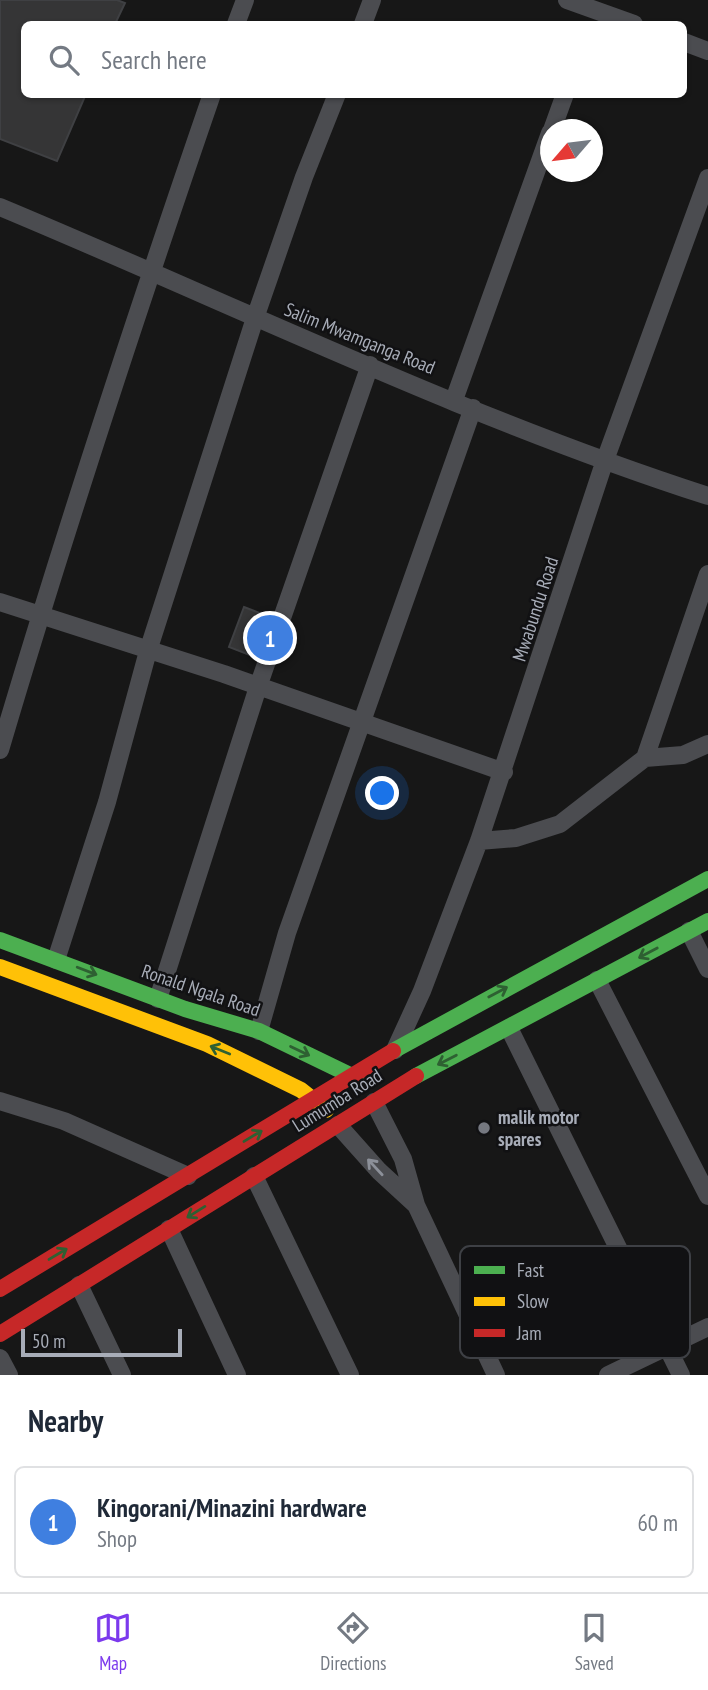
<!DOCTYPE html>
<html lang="en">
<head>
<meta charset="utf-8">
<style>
  body { margin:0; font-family:"PT Sans Narrow",sans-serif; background:#f2f2f3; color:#1f2937 }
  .compass { position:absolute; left:540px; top:119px; width:63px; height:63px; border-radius:50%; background:#fff; box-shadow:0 2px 5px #0004; rotate:242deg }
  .scale { position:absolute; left:21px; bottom:18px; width:161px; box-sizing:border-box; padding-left:7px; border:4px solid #a8adb8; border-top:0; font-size:19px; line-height:24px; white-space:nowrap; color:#a8adb8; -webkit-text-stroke:5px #111113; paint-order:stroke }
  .you { position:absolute; left:383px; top:794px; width:24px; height:24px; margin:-18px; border:5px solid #fff; border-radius:50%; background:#1a73e8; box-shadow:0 0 0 10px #1a73e833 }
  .badge { display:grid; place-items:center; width:46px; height:46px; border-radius:50%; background:#7c3aed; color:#fff; font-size:23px; font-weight:700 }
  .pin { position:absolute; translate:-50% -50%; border:4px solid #fff; box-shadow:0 2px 7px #0006 }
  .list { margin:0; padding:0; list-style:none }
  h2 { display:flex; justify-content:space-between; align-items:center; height:91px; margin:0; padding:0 28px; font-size:30px }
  h2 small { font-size:23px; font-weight:400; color:#747a83 }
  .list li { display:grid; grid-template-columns:46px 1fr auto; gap:21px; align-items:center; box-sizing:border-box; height:112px; margin:0 14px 14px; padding:0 14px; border:2px solid #e0e1e3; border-radius:10px }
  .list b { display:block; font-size:26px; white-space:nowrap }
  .list p { margin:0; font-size:23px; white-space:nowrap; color:#747a83 }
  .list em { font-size:23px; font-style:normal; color:#747a83 }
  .icon { flex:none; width:38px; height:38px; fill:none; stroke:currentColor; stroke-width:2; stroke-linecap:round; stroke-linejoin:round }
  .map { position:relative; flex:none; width:708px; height:1375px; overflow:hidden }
  .search { position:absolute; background:#fff; box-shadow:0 2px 5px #0004; left:21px; right:21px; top:21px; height:77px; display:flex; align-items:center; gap:18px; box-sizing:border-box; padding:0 24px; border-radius:10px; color:#747a83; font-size:26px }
  .sheet { height:217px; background:#fff }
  nav { display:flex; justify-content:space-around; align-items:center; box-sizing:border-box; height:98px; border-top:2px solid #e0e1e3; background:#fff; font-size:19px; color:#747a83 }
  nav a { display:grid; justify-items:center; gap:4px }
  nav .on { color:#7c3aed }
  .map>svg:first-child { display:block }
</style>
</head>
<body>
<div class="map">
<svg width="708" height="1375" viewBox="0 0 708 1375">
  <rect width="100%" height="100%" fill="#171717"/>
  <path fill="#353536" stroke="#3f4043" stroke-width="2" d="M 0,0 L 117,0 L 125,3 L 115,24 L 24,24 L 24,94 L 86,94 L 57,161 L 0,139 Z
    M 244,607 L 278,620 L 263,660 L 229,647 Z"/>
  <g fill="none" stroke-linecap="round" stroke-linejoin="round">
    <path stroke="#4b4c50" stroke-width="18" d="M 567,0 L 634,24
      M 236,24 L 245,0
      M 363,24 L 372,0
      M 684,42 L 708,51
      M 552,130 L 565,94
      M 0,207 C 235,305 466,418 708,496
      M 454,400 L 550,133
      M 0,602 L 224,674 L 504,772
      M 0,750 C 65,530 137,312 212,94
      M 645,758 L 683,755 L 708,744
      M 479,841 L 516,838 L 560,824 L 645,758 L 708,574
      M 689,931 L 708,969
      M 56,960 L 107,802 L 148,651 L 255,318 L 304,177 L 337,94
      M 597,980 L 708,1196
      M 158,999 L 258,687 L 370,365
      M 509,1028 L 681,1375
      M 259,1031 L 287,933 L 473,408
      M 395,1050 L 422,991 L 479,841 L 604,463 L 708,178
      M 0,1101 L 64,1121 L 188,1176
      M 374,1102 L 403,1159 L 416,1205 L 496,1375
      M 338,1125 L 379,1171 L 416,1205
      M 254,1176 L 350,1375
      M 169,1229 L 237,1375
      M 79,1285 L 122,1375
      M 0,1358 L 9,1375
      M 608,1375 L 708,1327"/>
    <path stroke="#4caf50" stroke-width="16" d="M 0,940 L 185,1009 L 259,1031 L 352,1076 L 360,1085
      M 393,1051 L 708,879
      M 416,1076 L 708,921"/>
    <path stroke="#ffc107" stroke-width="16" d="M 0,967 L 207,1044 L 301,1090 L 326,1110"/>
    <path stroke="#c62828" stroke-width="16" d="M 0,1289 L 393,1051
      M 0,1334 L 416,1076"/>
  </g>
  <defs><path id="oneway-shaft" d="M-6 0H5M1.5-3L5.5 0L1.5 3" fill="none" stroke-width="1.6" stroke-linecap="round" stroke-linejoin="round" transform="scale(1.75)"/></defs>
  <g stroke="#2e6032">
    <use href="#oneway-shaft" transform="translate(648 953) rotate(152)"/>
    <use href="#oneway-shaft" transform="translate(87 971) rotate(21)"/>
    <use href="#oneway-shaft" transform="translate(498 992) rotate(-28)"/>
    <use href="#oneway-shaft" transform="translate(220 1050) rotate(-158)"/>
    <use href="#oneway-shaft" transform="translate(300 1051) rotate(26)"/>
    <use href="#oneway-shaft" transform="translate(447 1060) rotate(153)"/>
    <use href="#oneway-shaft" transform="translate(253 1136) rotate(-31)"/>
    <use href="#oneway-shaft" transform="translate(196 1212) rotate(148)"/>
    <use href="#oneway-shaft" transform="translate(58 1254) rotate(-31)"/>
  </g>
  <use stroke="#8c9099" href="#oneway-shaft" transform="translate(375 1167) rotate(-133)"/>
  <circle fill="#757880" stroke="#111113" stroke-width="2.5" cx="484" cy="1128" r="7"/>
  <g text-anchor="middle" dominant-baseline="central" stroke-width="5" stroke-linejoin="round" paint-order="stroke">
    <g font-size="19" fill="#a8adb8" stroke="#111113">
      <text transform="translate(360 338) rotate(22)">Salim Mwamganga Road</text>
      <text transform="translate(535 609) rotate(-72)">Mwabundu Road</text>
      <text transform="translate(201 990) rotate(19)">Ronald Ngala Road</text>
      <text transform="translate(337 1100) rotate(-32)">Lumumba Road</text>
    </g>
    <g font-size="19" font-weight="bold" fill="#a8adb8" stroke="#111113" text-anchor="start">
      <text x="498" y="1117">malik motor<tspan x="498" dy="22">spares</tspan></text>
    </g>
  </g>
  <rect x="460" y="1246" width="230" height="112" rx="10" fill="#111113" stroke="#3e4045" stroke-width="2"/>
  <rect x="474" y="1266" width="31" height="8" fill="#4caf50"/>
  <rect x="474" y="1297" width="31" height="9" fill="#ffc107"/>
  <rect x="474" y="1329" width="31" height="8" fill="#c62828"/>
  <g font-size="19" fill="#a8adb8">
    <text x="517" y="1277">Fast</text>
    <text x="517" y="1308">Slow</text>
    <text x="517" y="1340">Jam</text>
  </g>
</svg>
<svg class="compass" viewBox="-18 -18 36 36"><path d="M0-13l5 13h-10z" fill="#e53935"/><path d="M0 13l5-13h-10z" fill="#747a83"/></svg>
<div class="scale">50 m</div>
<div class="you"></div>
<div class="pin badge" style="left:270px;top:638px;background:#3f7fe0">1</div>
<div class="search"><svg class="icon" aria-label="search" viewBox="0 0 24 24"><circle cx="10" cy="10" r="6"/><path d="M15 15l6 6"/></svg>Search here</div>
</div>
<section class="sheet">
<h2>Nearby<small></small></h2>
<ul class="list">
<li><span class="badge" style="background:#3f7fe0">1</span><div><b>Kingorani/Minazini hardware</b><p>Shop</p></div><em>60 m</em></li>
</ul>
</section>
<nav>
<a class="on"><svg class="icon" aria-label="map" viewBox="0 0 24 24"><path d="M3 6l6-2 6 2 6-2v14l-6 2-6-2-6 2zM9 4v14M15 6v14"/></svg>Map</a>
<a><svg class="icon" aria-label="directions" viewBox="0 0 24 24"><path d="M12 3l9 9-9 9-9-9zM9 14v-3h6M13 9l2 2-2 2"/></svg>Directions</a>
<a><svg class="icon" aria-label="saved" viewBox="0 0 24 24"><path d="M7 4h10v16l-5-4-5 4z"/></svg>Saved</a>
</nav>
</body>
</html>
